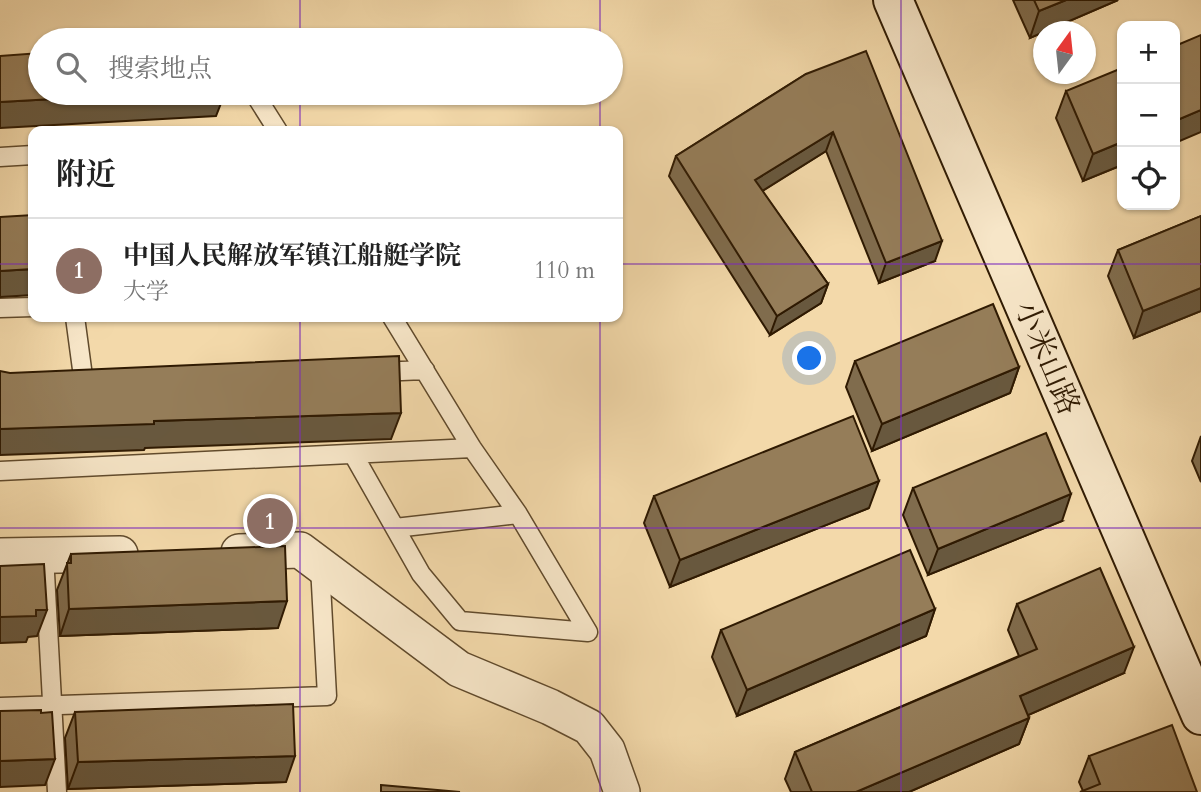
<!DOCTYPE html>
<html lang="zh">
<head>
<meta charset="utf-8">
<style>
  body { margin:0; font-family:Cardo,"Noto Serif SC",serif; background:#f6f6f6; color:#222 }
  .controls { position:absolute; right:21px; top:21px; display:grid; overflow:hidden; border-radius:14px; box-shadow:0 2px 5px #0004 }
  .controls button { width:63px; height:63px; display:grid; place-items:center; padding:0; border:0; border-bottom:2px solid #e0e0e0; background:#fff; color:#222; font:35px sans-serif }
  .compass { position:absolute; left:1033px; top:21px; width:63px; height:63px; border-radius:50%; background:#fff; box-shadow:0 2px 5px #0004; rotate:15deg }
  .you { position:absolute; left:810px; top:359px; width:24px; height:24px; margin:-18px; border:5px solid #fff; border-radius:50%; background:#1a73e8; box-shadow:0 0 0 10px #1a73e833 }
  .badge { display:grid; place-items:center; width:46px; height:46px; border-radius:50%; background:#8f2418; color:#fff; font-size:23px; font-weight:700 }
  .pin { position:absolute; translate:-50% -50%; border:4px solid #fff; box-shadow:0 2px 7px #0006 }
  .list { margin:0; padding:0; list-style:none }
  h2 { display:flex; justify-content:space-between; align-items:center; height:91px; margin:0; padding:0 28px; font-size:30px }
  h2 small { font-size:23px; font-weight:400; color:#767676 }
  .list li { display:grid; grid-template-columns:46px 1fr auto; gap:21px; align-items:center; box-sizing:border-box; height:105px; padding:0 28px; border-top:2px solid #e0e0e0 }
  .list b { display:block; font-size:26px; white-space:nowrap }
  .list p { margin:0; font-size:23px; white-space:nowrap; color:#767676 }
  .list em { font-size:23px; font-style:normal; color:#767676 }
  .icon { flex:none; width:38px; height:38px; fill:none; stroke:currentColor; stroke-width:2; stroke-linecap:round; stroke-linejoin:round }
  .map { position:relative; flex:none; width:1201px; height:792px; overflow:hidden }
  .search { position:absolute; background:#fff; box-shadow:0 2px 5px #0004; left:28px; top:28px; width:595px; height:77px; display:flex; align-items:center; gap:18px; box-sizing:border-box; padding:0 24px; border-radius:38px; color:#767676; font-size:26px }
  .panel { position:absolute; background:#fff; box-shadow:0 2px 5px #0004; left:28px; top:126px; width:595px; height:196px; border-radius:14px }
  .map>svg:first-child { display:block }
</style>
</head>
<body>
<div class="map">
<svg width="1201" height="792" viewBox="0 0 1201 792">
  <rect width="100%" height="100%" fill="#f3d9aa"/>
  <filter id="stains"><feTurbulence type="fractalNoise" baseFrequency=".00286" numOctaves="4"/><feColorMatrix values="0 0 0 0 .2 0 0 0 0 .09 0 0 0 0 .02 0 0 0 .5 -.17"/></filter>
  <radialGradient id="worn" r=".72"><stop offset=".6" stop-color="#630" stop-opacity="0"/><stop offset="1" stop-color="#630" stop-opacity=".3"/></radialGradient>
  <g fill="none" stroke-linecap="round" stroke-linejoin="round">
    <defs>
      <path id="lane" d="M 254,93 L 278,131
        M 0,157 L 33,155
        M 0,308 L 33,307
        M 75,317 L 84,384
        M 392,317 L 472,448 L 518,514 L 588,632
        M 378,372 L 425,370
        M 353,454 L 421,574 L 460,621 L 588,632
        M 0,471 L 472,448
        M 395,528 L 518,514
        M 44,555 L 57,792
        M 0,707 L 327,696 L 320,566"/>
      <path id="street" d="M 239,552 L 300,550 L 459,669 L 550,707 L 589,727 L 607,750 L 622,792
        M 0,556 L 120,554"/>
      <path id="secondary" d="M 893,0 L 1201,715"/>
    </defs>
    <use href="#lane" stroke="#604a2c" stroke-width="21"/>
    <use href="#street" stroke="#604a2c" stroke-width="38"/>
    <use href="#secondary" stroke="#2f1a02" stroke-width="42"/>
    <use href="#lane" stroke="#f7e6c8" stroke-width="18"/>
    <use href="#street" stroke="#f7e6c8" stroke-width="35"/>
    <use href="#secondary" stroke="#f7e6c8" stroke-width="38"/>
  </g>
  <path fill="#806c4d" stroke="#2f1a02" stroke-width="2" d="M 1013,0 L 1118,0 L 1030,38 Z
    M 806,74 L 935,261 L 879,283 L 826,151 L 762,191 L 828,284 L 821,303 L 770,335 L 669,176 L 676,156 Z
    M 1066,91 L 1122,165 L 1083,181 L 1056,118 Z
    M 1201,216 L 1201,311 L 1134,338 L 1108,276 L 1118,250 Z
    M 855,361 L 1019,367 L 1010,393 L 872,451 L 846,387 Z
    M 1201,436 L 1201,482 L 1192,461 Z
    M 913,488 L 1062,521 L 928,575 L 903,515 Z
    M 654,496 L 869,508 L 670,587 L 644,523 Z
    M 71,554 L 278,628 L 60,636 L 57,590 Z
    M 1017,604 L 1124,673 L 1028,715 L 1029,718 L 1019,744 L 909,792 L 791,792 L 785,779 L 795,752 L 1019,656 L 1008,630 Z
    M 935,609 L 926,636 L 737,716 L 712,657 L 721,630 Z
    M 75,712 L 286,782 L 68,789 L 65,738 Z
    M 1089,756 L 1197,792 L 1083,791 L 1079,782 Z"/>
  <path fill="#68583e" stroke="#2f1a02" stroke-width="2" d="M 1066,0 L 1118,0 L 1030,38 L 1039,11 Z
    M 161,93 L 225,93 L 216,116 L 0,128 L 0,102 Z
    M 1201,110 L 1201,132 L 1175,143 L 1175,121 Z
    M 833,132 L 826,151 L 748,200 L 755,180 Z
    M 1122,142 L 1122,165 L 1083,181 L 1093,154 Z
    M 942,241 L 935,261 L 879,283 L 886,263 Z
    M 33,269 L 33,295 L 0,297 L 0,271 Z
    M 828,284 L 821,303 L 770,335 L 777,316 Z
    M 1201,288 L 1201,311 L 1134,338 L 1143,311 Z
    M 1019,367 L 1010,393 L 872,451 L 882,424 Z
    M 401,413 L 391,439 L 145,448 L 144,450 L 0,455 L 0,429 L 154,421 Z
    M 879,481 L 869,508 L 670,587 L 680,560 Z
    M 1071,494 L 1062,521 L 928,575 L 938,549 Z
    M 287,601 L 278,628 L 60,636 L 69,609 Z
    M 935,609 L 926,636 L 737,716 L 747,690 Z
    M 36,610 L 47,610 L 37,636 L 28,637 L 26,642 L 0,643 L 0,617 Z
    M 1134,647 L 1124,673 L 1010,723 L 1020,696 Z
    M 1029,718 L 1019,744 L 909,792 L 856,792 Z
    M 295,756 L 286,782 L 68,789 L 78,762 Z
    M 55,759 L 45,785 L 0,787 L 0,761 Z"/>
  <path fill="#957d59" stroke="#2f1a02" stroke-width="2" d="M 1034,0 L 1066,0 L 1039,11 Z
    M 1201,35 L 1201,110 L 1175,121 L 1175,46 Z
    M 866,51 L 942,241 L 886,263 L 833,132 L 755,180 L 828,284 L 777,316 L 676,156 L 806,74 Z
    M 40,53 L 40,93 L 161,93 L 0,102 L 0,56 Z
    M 1122,68 L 1122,142 L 1093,154 L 1066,91 Z
    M 33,215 L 33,269 L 0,271 L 0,217 Z
    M 1201,216 L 1201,288 L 1143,311 L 1118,250 Z
    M 993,304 L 1019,367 L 882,424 L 855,361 Z
    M 399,356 L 401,413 L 154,421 L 154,424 L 0,429 L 0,371 L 10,373 Z
    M 853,416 L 879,481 L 680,560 L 654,496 Z
    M 1046,433 L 1071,494 L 938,549 L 913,488 Z
    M 285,546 L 287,601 L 69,609 L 67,563 L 71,563 L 71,554 Z
    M 910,550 L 935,609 L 747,690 L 721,630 Z
    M 44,564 L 47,610 L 36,610 L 36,616 L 0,617 L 0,566 Z
    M 1100,568 L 1134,647 L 1020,696 L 1029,718 L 856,792 L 812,792 L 795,752 L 1037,649 L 1017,604 Z
    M 293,704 L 295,756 L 78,762 L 75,712 Z
    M 41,710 L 41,713 L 52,712 L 55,759 L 0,761 L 0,711 Z
    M 1172,725 L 1197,792 L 1080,792 L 1100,784 L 1089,756 Z
    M 381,785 L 460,792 L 381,792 Z"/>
  <path fill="none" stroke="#7b2cbf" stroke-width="2" stroke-opacity="0.55" d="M 300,0 L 300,40M 600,0 L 600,40M 901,0 L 901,792M 300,93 L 300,131M 600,93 L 600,131M 0,264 L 33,264M 618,264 L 1201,264M 300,317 L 300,792M 600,317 L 600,792M 0,528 L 1201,528"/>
  <g text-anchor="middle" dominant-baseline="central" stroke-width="6" stroke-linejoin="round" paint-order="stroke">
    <g font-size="30" fill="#2f1a02" stroke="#f7e6c8">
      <text transform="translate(1047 358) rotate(67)">小米山路</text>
    </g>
  </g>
  <rect width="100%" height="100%" filter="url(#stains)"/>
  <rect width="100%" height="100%" fill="url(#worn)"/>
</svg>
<div class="controls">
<button>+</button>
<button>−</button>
<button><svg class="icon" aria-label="locate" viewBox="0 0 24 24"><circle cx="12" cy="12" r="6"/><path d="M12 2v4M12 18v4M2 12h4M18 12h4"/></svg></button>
</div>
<svg class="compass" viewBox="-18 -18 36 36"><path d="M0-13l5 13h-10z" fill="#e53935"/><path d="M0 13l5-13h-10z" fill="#767676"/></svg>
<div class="you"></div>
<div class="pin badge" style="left:270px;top:521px;background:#8d6e63">1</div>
<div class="search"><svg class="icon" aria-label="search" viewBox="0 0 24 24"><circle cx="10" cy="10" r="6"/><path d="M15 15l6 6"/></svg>搜索地点</div>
<section class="panel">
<h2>附近<small></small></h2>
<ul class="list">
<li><span class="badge" style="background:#8d6e63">1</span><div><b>中国人民解放军镇江船艇学院</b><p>大学</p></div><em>110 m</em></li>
</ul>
</section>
</div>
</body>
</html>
